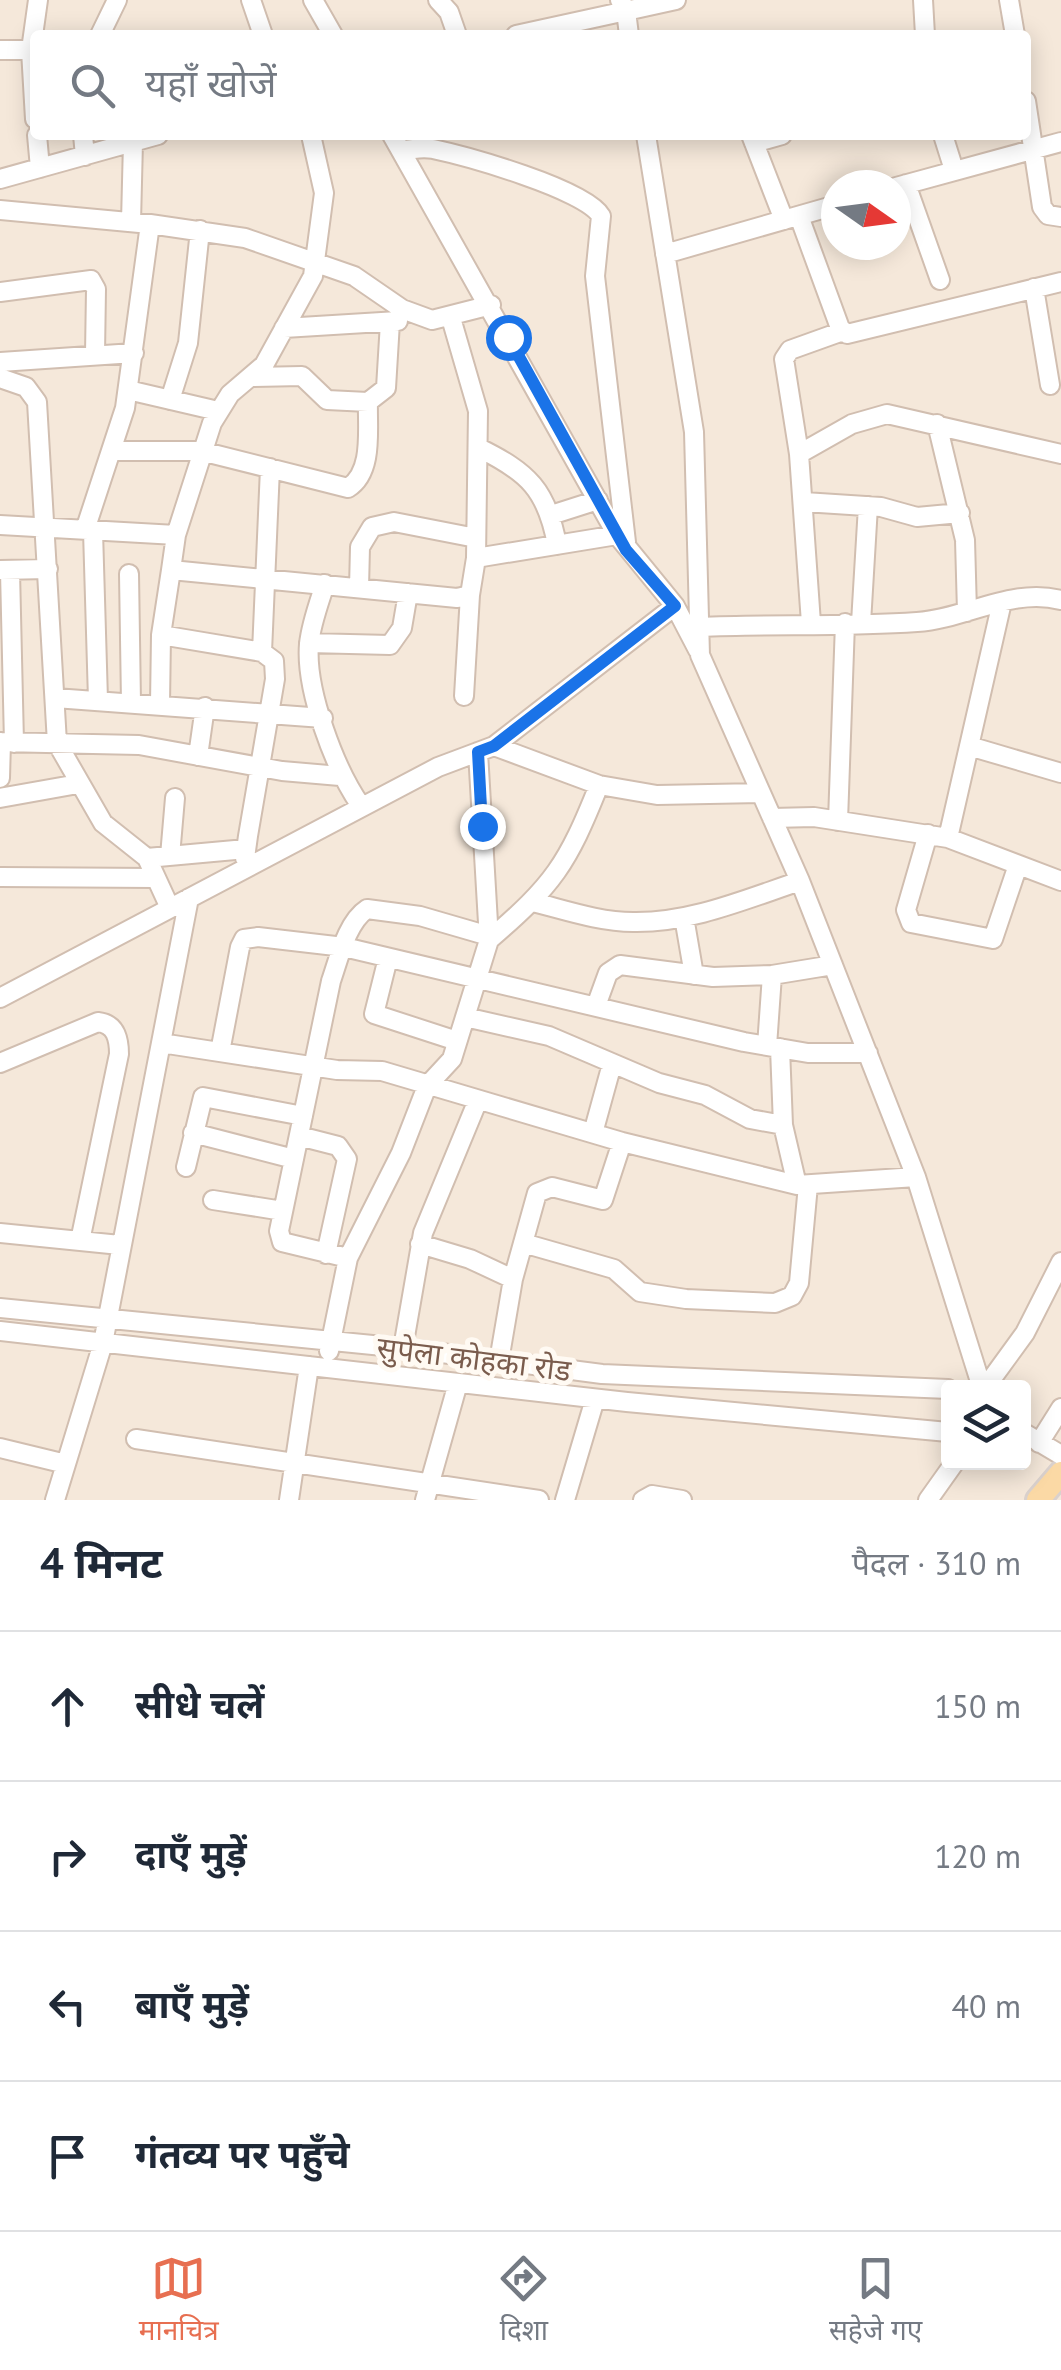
<!DOCTYPE html>
<html lang="hi">
<head>
<meta charset="utf-8">
<style>
  body { margin:0; font-family:"PT Sans","Noto Sans Devanagari",sans-serif; background:#f6f6f7; color:#1f2937 }
  .controls { position:absolute; right:30px; bottom:30px; display:grid; overflow:hidden; border-radius:10px; box-shadow:0 5px 25px #0003 }
  .controls button { width:90px; height:90px; display:grid; place-items:center; padding:0; border:0; border-bottom:2px solid #e0e1e3; background:#fff; color:#1f2937; font:50px sans-serif }
  .compass { position:absolute; left:821px; top:170px; width:90px; height:90px; border-radius:50%; background:#fff; box-shadow:0 5px 25px #0003; rotate:104deg }
  .stop { position:absolute; width:30px; height:30px; margin:-22px; border:8px solid #1a73e8; border-radius:50%; background:#fff }
  .stop.end { background:#1a73e8; border-color:#fff; box-shadow:0 2px 10px #0008 }
  .list { margin:0; padding:0; list-style:none }
  h2 { display:flex; justify-content:space-between; align-items:center; height:130px; margin:0; padding:0 40px; font-size:42px }
  h2 small { font-size:32px; font-weight:400; color:#747a83 }
  .list li { display:grid; grid-template-columns:65px 1fr auto; gap:30px; align-items:center; box-sizing:border-box; height:150px; padding:0 40px; border-top:2px solid #e0e1e3 }
  .list b { display:block; font-size:38px; white-space:nowrap }
  .list em { font-size:32px; font-style:normal; color:#747a83 }
  .icon { flex:none; width:55px; height:55px; fill:none; stroke:currentColor; stroke-width:2; stroke-linecap:round; stroke-linejoin:round }
  .map { position:relative; flex:none; width:1061px; height:1500px; overflow:hidden }
  .search { position:absolute; background:#fff; box-shadow:0 5px 25px #0003; left:30px; right:30px; top:30px; height:110px; display:flex; align-items:center; gap:25px; box-sizing:border-box; padding:0 35px; border-radius:10px; color:#747a83; font-size:38px }
  .sheet { height:730px; background:#fff }
  nav { display:flex; justify-content:space-around; align-items:center; box-sizing:border-box; height:140px; border-top:2px solid #e0e1e3; background:#fff; font-size:28px; color:#747a83 }
  nav a { display:grid; justify-items:center; gap:5px }
  nav .on { color:#e76f51 }
  .map>svg:first-child { display:block }
</style>
</head>
<body>
<div class="map">
<svg width="1061" height="1500" viewBox="0 0 1061 1500">
  <rect width="100%" height="100%" fill="#fdf6ec"/>
  <path fill="#f5e8da" fill-rule="evenodd" d="M 0,0 L 1061,0 L 1061,1500 L 0,1500 ZM 35,35 L 1026,35 L 1026,135 L 35,135 ZM 836,185 L 896,185 L 896,245 L 836,245 ZM 948,1388 L 1024,1388 L 1024,1462 L 948,1462 Z"/>
  <g fill="none" stroke-linecap="round" stroke-linejoin="round">
    <defs>
      <path id="minor" d="M 251,0 L 263,35
        M 313,0 L 333,35
        M 438,0 L 449,12 L 457,35
        M 923,0 L 925,35
        M 1009,0 L 1015,35
        M 100,35 L 117,0
        M 516,35 L 626,11 L 620,0
        M 629,35 L 626,11 L 676,0
        M 0,50 L 31,50
        M 1026,101 L 1042,207 L 1048,215 L 1061,217
        M 35,119 L 31,50 L 38,0
        M 37,135 L 40,168
        M 83,135 L 85,156
        M 311,135 L 324,193 L 313,276 L 264,365 L 230,394 L 212,423 L 176,535 L 171,570 L 457,598 L 470,595 L 476,558 L 478,411 L 451,318
        M 392,135 L 617,535 L 675,606 L 698,650
        M 646,135 L 694,432 L 700,655 L 800,881 L 916,1177 L 982,1388
        M 751,135 L 784,220
        M 943,135 L 954,170
        M 754,143 L 782,135
        M 401,151 C 411,149 422,147 433,149 C 466,156 585,189 601,216 L 595,276 L 626,542
        M 0,179 L 158,135
        M 906,184 L 940,280
        M 896,187 L 1061,142
        M 0,210 L 150,224 L 245,238 L 354,276 L 402,309 L 432,320 L 491,305
        M 799,216 L 840,328 L 847,334 L 1061,282
        M 131,222 L 133,142
        M 665,254 L 836,205
        M 1034,288 L 1050,385
        M 0,292 L 91,280 L 96,289 L 95,354
        M 284,328 L 398,321
        M 0,362 L 134,353
        M 253,377 L 302,376 L 327,400 L 368,402 L 386,388 L 390,322
        M 0,378 L 26,387 L 37,402 L 57,743 L 103,823 L 147,858 L 170,908
        M 128,390 L 218,411
        M 170,400 L 188,343 L 200,230
        M 937,424 L 965,540 L 967,612
        M 479,448 C 528,472 547,490 557,545
        M 112,451 L 201,451 L 348,488 C 374,472 367,428 368,402
        M 799,454 L 852,424 L 887,414 L 1061,454
        M 804,502 L 881,507 L 917,517 L 960,513
        M 551,515 L 598,500
        M 0,525 L 176,535
        M 85,530 L 125,408 L 150,224
        M 93,531 L 98,700
        M 476,558 L 617,535
        M 0,570 L 48,569
        M 10,571 L 14,743
        M 129,574 L 131,703
        M 325,584 C 319,603 311,624 309,644 C 305,690 335,769 361,806
        M 359,588 L 360,547 L 372,527 L 394,522 L 476,538
        M 811,623 L 799,454 L 784,359 L 790,350 L 843,331
        M 861,623 L 868,506
        M 700,627 C 772,624 845,627 917,622 C 965,619 1012,587 1061,600
        M 161,635 L 262,652 L 274,661 L 275,679 L 248,836 L 245,858 L 250,865
        M 309,643 L 390,645 L 402,628 L 408,593
        M 262,652 L 270,468
        M 464,696 L 470,595
        M 55,698 L 323,718
        M 160,704 L 161,635 L 171,570
        M 0,742 L 139,745 L 282,771 L 340,776
        M 494,746 L 599,785 L 657,795 L 761,793
        M 969,746 L 1061,773
        M 198,756 L 205,707
        M 0,778 L 1,742
        M 0,798 L 78,784
        M 772,818 L 814,817 L 948,838 L 1061,881
        M 838,821 L 845,623
        M 928,834 L 906,910 L 911,923 L 993,939 L 1018,865
        M 948,838 L 1002,602
        M 170,856 L 175,798
        M 147,858 L 246,849
        M 0,877 L 155,878
        M 533,902 C 565,910 600,922 633,922 C 691,923 746,899 800,881
        M 684,917 L 694,975
        M 489,940 C 554,884 567,865 599,785
        M 388,958 L 374,1014 L 457,1041
        M 0,998 L 438,767 L 494,746 L 675,606
        M 596,1006 L 608,973 L 620,965 L 713,977 L 772,975 L 833,965
        M 465,1017 L 549,1036 L 659,1083 L 705,1095 L 750,1119 L 783,1125
        M 161,1043 L 337,1070 L 382,1071 L 622,1142 L 797,1185 L 916,1177
        M 767,1046 L 772,975
        M 780,1048 L 783,1125 L 797,1185
        M 220,1052 L 240,947 L 244,939 L 258,937 L 344,947 L 744,1042 L 808,1053 L 868,1053
        M 0,1063 L 98,1022 C 116,1024 119,1039 119,1054 L 80,1241
        M 193,1133 L 294,1159
        M 593,1133 L 612,1064
        M 299,1136 L 338,1146 L 347,1159 L 326,1254
        M 186,1167 L 203,1097 L 303,1116
        M 213,1200 L 283,1211
        M 0,1233 L 120,1245
        M 523,1243 L 614,1269 L 640,1292 L 686,1299 L 775,1303 L 792,1296 L 799,1283 L 808,1185
        M 420,1244 L 470,1259 L 513,1279
        M 348,1258 L 282,1242 L 279,1231 L 331,981 C 339,958 347,922 367,909 L 420,916 L 489,936
        M 0,1308 L 403,1348 L 602,1374 L 948,1389
        M 0,1331 L 627,1402 L 948,1432
        M 403,1348 L 423,1233 L 478,1100
        M 329,1351 L 348,1258 L 401,1153 L 427,1086 L 452,1059 L 489,940 L 478,752
        M 499,1361 L 513,1279 L 537,1193 L 552,1187 L 603,1200 L 622,1142
        M 985,1388 L 1025,1333 L 1061,1262
        M 1024,1433 L 1061,1455
        M 136,1439 L 539,1500
        M 1039,1443 L 1061,1408
        M 0,1448 L 66,1464
        M 55,1500 L 103,1343 L 189,898
        M 289,1500 L 309,1366
        M 425,1500 L 458,1383
        M 565,1500 L 595,1399
        M 643,1500 L 652,1495 L 682,1500
        M 928,1500 L 955,1462"/>
      <path id="major" d="M 1038,1500 L 1061,1473"/>
    </defs>
    <use href="#minor" stroke="#d1beb0" stroke-width="22"/>
    <use href="#major" stroke="#dad1cd" stroke-width="28"/>
    <use href="#minor" stroke="#fff" stroke-width="18"/>
    <use href="#major" stroke="#fbd9a5" stroke-width="22"/>
  </g>
  <g fill="none" stroke-linecap="round" stroke-linejoin="round">
    <path stroke="#1a73e8" stroke-width="12" d="M 482,826 L 478,752 L 494,746 L 675,606 L 626,550 L 508,337"/>
  </g>
  <g text-anchor="middle" dominant-baseline="central" stroke-width="10" stroke-linejoin="round" paint-order="stroke">
    <g font-size="30" fill="#7a5c4d" stroke="#fffaf3">
      <text transform="translate(474 1358) rotate(7)">सुपेला कोहका रोड</text>
    </g>
  </g>
</svg>
<div class="controls">
<button><svg class="icon" aria-label="layers" viewBox="0 0 24 24"><path d="M12 4l9 5-9 5-9-5zM3 14l9 5 9-5"/></svg></button>
</div>
<svg class="compass" viewBox="-18 -18 36 36"><path d="M0-13l5 13h-10z" fill="#e53935"/><path d="M0 13l5-13h-10z" fill="#747a83"/></svg>
<div class="stop" style="left:508px;top:337px"></div>
<div class="stop end" style="left:482px;top:826px"></div>
<div class="search"><svg class="icon" aria-label="search" viewBox="0 0 24 24"><circle cx="10" cy="10" r="6"/><path d="M15 15l6 6"/></svg>यहाँ खोजें</div>
</div>
<section class="sheet">
<h2>4 मिनट<small>पैदल · 310 m</small></h2>
<ul class="list">
<li><svg class="icon" aria-label="ahead" viewBox="0 0 24 24"><path d="M12 20V5M6 11l6-6 6 6"/></svg><div><b>सीधे चलें</b></div><em>150 m</em></li>
<li><svg class="icon" aria-label="right" viewBox="0 0 24 24"><path d="M7 20v-9h11M14 6l5 5-5 5"/></svg><div><b>दाएँ मुड़ें</b></div><em>120 m</em></li>
<li><svg class="icon" aria-label="left" viewBox="0 0 24 24"><path d="M17 20v-9H6M10 6l-5 5 5 5"/></svg><div><b>बाएँ मुड़ें</b></div><em>40 m</em></li>
<li><svg class="icon" aria-label="arrive" viewBox="0 0 24 24"><path d="M6 21V4h12l-3 4 3 4H6"/></svg><div><b>गंतव्य पर पहुँचे</b></div></li>
</ul>
</section>
<nav>
<a class="on"><svg class="icon" aria-label="map" viewBox="0 0 24 24"><path d="M3 6l6-2 6 2 6-2v14l-6 2-6-2-6 2zM9 4v14M15 6v14"/></svg>मानचित्र</a>
<a><svg class="icon" aria-label="directions" viewBox="0 0 24 24"><path d="M12 3l9 9-9 9-9-9zM9 14v-3h6M13 9l2 2-2 2"/></svg>दिशा</a>
<a><svg class="icon" aria-label="saved" viewBox="0 0 24 24"><path d="M7 4h10v16l-5-4-5 4z"/></svg>सहेजे गए</a>
</nav>
</body>
</html>
